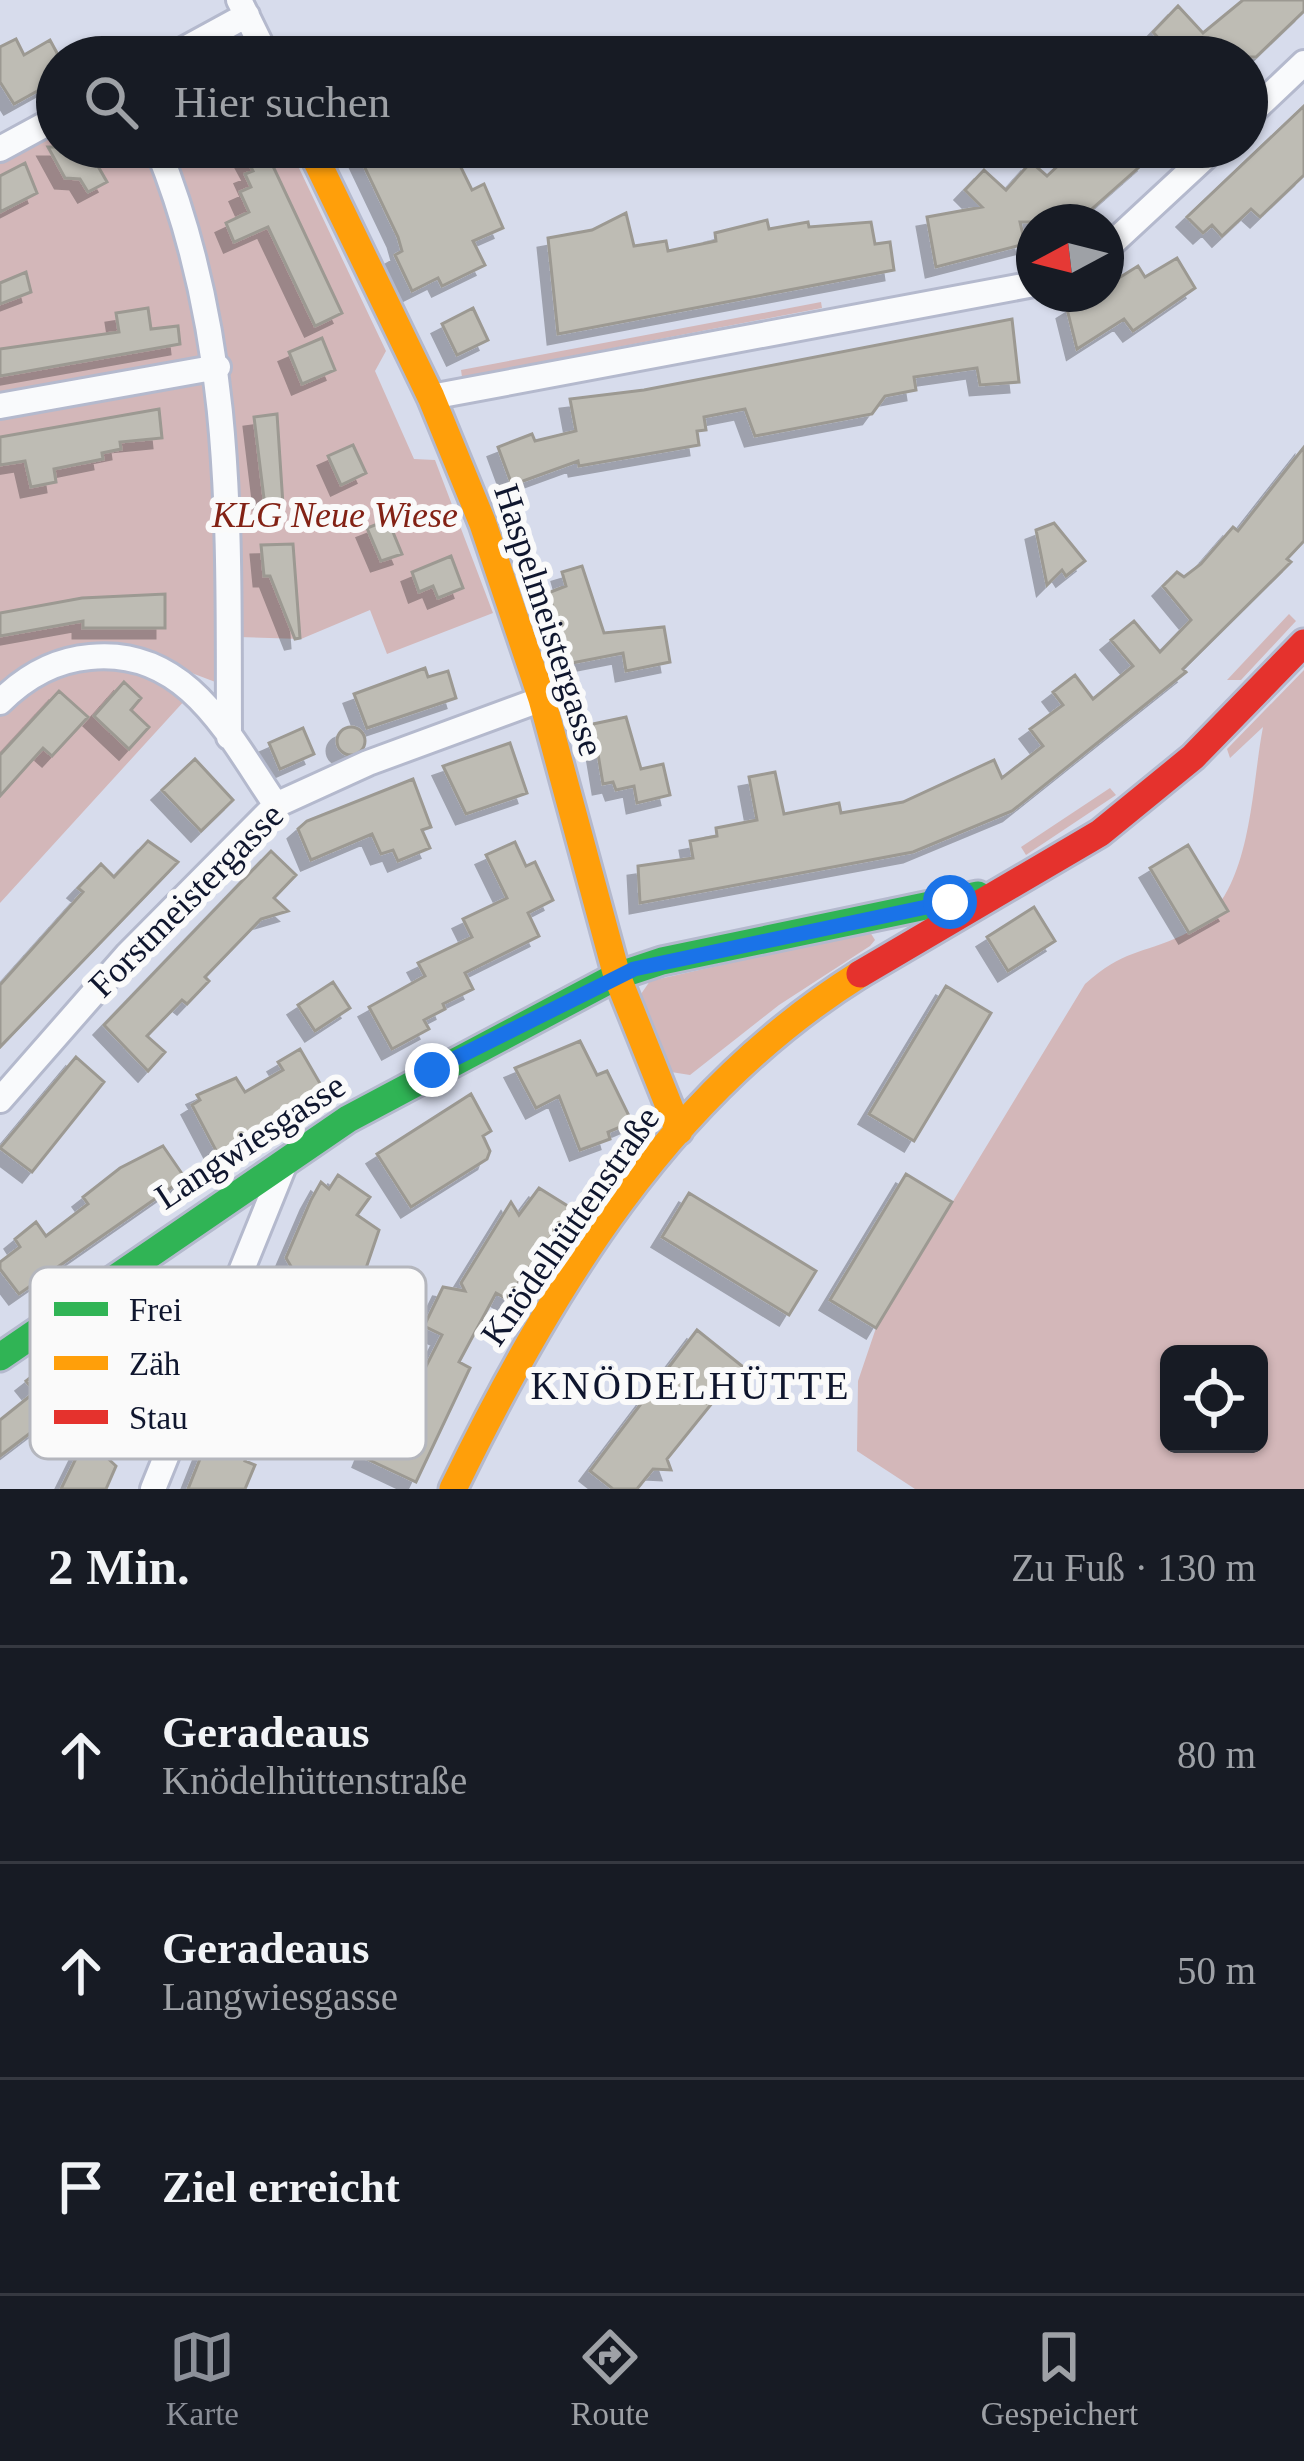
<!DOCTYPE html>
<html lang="de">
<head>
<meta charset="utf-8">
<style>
  body { margin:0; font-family:"Times New Roman",serif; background:#20242c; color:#f1f3f6 }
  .controls { position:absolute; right:36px; bottom:36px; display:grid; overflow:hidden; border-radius:18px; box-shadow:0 3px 9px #0004 }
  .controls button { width:108px; height:108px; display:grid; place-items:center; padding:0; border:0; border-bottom:3px solid #363941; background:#171b24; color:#f1f3f6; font:60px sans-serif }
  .compass { position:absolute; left:1016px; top:204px; width:108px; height:108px; border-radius:50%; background:#171b24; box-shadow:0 3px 9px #0004; rotate:263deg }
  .stop { position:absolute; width:36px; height:36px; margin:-27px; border:9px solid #1a73e8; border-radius:50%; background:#fff }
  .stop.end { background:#1a73e8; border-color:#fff; box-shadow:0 3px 12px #0008 }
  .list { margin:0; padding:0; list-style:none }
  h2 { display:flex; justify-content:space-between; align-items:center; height:156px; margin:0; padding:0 48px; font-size:51px }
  h2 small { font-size:39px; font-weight:400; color:#9ea1a6 }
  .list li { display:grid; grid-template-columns:78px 1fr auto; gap:36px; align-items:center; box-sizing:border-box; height:216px; padding:0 48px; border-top:3px solid #363941 }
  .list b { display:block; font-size:45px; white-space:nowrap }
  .list p { margin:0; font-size:39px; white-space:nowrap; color:#9ea1a6 }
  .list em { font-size:39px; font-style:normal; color:#9ea1a6 }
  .icon { flex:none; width:66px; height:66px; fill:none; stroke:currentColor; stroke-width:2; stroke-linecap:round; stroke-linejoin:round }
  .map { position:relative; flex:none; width:1304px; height:1489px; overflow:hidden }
  .search { position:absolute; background:#171b24; box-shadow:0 3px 9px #0004; left:36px; right:36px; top:36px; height:132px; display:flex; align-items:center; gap:30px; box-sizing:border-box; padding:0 42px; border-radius:66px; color:#9ea1a6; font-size:45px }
  .sheet { height:804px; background:#171b24 }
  nav { display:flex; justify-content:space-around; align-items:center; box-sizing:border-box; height:168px; border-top:3px solid #363941; background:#171b24; font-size:33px; color:#9ea1a6 }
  nav a { display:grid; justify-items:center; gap:6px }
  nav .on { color:#8c9099 }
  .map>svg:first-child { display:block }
</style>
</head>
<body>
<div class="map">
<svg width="1304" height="1489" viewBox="0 0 1304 1489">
  <defs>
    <filter id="shadow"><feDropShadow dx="-10" dy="10" stdDeviation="0" flood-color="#0004"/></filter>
  </defs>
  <rect width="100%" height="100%" fill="#d7dcec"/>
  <path fill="#d3b7b9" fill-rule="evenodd" d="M 57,131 L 57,147 L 145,147 L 186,260 L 202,357 L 0,398 L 0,161 Z
    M 169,147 L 289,147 L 386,351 L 375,371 L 414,459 L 435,460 L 493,613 L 387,654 L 370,610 L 301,639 L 238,637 C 236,452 238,323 169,147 Z
    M 821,302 L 822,308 L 462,377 L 461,370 Z
    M 204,381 L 216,471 L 218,683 L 131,650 L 0,691 L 0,415 Z
    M 1289,614 L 1296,621 L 1241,680 L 1227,680 Z
    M 81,666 L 136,666 L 186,699 L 0,903 L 0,716 L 25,692 Z
    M 1304,670 L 1304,1489 L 915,1489 L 857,1451 L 858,1381 L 876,1328 L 1085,984 C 1124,949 1140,955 1183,935 C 1253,902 1250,794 1263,727 L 1230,758 L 1227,749 ZM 1169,1354 L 1259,1354 L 1259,1444 L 1169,1444 Z
    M 1110,788 L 1116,795 L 1026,855 L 1021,847 Z
    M 870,932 L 875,940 L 870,946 L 779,1005 L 690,1075 L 671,1072 L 641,994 L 650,981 Z"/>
  <path fill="#bebcb4" stroke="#9c9992" stroke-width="3" filter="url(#shadow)" d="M 1243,0 L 1304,0 L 1304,11 L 1256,57 L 1175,57 L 1153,32 L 1178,6 L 1203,33 Z
    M 16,39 L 24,55 L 50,40 L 57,53 L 57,80 L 14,104 L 0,82 L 0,47 Z
    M 1304,106 L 1304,175 L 1260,217 L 1251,209 L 1222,236 L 1212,225 L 1203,233 L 1187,217 Z
    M 48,147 L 87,147 L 107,182 L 88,192 L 80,179 L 65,178 Z
    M 240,147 L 264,147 L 342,313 L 315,326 L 268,227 L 234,242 L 226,223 L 249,212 L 240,192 L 251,187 L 245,174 L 253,171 Z
    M 355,147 L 401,147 L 406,158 L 429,147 L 451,147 L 472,190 L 484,184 L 503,228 L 473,241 L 485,265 L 442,286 L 438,278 L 412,291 L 395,255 L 402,251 L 398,237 Z
    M 1078,147 L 1133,147 L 1146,161 L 1077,222 L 1020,222 L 1025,244 L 936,267 L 927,217 L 982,207 L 965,190 L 984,170 L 1006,190 L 1031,162 L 1047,176 Z
    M 25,163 L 37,193 L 0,212 L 0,176 Z
    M 626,213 L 634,246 L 666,241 L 668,251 L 716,241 L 715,233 L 767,220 L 769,229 L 808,222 L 809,227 L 871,222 L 875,244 L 890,242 L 894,270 L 558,334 L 548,238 L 592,230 Z
    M 1177,258 L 1195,288 L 1133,331 L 1124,319 L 1077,349 L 1067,309 L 1091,294 L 1106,294 L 1106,286 L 1138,266 L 1145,277 Z
    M 26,272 L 31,292 L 0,304 L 0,283 Z
    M 148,308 L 151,329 L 178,326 L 180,344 L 0,376 L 0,349 L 119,332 L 116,313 Z
    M 473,308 L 488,340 L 457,355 L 442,324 Z
    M 1012,319 L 1019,382 L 980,385 L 977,368 L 914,377 L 916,390 L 885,396 L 872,414 L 755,436 L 745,409 L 704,417 L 706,430 L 697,431 L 699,445 L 579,466 L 578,461 L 512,485 L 498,447 L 532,434 L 535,441 L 576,431 L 570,399 L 644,390 Z
    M 322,338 L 335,370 L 302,384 L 289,352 Z
    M 159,409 L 162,438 L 120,442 L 121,449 L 102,453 L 103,459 L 54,469 L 56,482 L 31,487 L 25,461 L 0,465 L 0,437 Z
    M 277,414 L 283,505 L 265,507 L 254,417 Z
    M 353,445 L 366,473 L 341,485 L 328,456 Z
    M 1304,447 L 1304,541 L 1287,559 L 1291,562 L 1183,669 L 1186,672 L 1012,811 L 913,852 L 640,903 L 638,866 L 693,858 L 690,841 L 717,836 L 716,828 L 757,820 L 749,777 L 775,772 L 784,814 L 839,803 L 841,813 L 903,802 L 994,760 L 1002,778 L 1043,746 L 1030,729 L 1063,705 L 1053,692 L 1075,675 L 1093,699 L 1133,666 L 1111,640 L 1134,621 L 1160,652 L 1191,620 L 1163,586 L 1177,572 L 1184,577 L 1201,564 L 1233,527 L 1238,531 Z
    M 388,520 L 402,554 L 381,561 L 367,528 Z
    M 1054,523 L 1085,561 L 1066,576 L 1062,570 L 1047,585 L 1036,530 Z
    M 293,544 L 300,638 L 295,639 L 270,576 L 264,576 L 261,545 Z
    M 451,556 L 463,588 L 438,598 L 433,586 L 419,592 L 412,572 Z
    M 582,566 L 604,633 L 664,627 L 670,662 L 626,671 L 623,653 L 572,663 L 548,593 L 566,586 L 562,572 Z
    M 165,594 L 165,628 L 83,628 L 83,621 L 0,636 L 0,613 L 82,598 Z
    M 425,668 L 428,677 L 448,671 L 456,698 L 367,728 L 354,694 Z
    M 124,682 L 141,698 L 131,710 L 149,727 L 129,749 L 94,716 Z
    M 59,691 L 88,717 L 52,756 L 43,748 L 0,796 L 0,755 Z
    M 626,717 L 641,769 L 663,764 L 670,795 L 637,803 L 634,786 L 616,790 L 613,782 L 603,784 L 593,724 Z
    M337 741a14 14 0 1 1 28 0a14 14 0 1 1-28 0Z
    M 303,728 L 314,754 L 280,769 L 269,743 Z
    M 510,743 L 527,793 L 466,814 L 443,766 Z
    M 195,759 L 233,800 L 201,831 L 162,790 Z
    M 413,779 L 431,827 L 422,830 L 430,848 L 398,861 L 393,850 L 381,854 L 372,834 L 311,860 L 298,829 L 307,821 Z
    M 148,841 L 178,862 L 0,1047 L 0,985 L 83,892 L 78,888 L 101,864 L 114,877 Z
    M 515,842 L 526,866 L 535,862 L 553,900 L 528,913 L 539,936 L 465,973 L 473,989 L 443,1004 L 445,1009 L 424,1020 L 429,1029 L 392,1049 L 369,1007 L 425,976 L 418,963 L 472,937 L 463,919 L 507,898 L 486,855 Z
    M 1188,845 L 1228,911 L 1189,933 L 1150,868 Z
    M 271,851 L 296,875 L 274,898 L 288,911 L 261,919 L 205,977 L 209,981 L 187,1004 L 182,1000 L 147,1036 L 165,1052 L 148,1071 L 104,1025 Z
    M 1034,907 L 1055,941 L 1008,971 L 987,937 Z
    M 333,982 L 350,1008 L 315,1031 L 298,1005 Z
    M 946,986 L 991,1013 L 914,1141 L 869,1114 Z
    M 580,1041 L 597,1075 L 607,1071 L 632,1122 L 608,1132 L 610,1139 L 580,1150 L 559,1096 L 536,1108 L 515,1068 Z
    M 300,1049 L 325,1092 L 220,1158 L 192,1105 L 200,1100 L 197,1095 L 236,1078 L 245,1092 L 283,1070 L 278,1062 Z
    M 76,1057 L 104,1082 L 32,1172 L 0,1148 Z
    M 471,1094 L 491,1131 L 483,1136 L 490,1151 L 487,1159 L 411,1207 L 377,1154 Z
    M 163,1146 L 185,1178 L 19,1294 L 0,1269 L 0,1262 L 20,1247 L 15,1239 L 36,1222 L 46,1236 L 88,1204 L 83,1197 L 120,1168 Z
    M 906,1174 L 952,1202 L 876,1328 L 830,1300 Z
    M 338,1175 L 370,1197 L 357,1215 L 379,1230 L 345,1330 L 309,1313 L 280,1379 L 290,1384 L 272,1427 L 261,1422 L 245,1461 L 255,1465 L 245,1489 L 188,1489 L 265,1296 L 269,1298 L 278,1277 L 292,1268 L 286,1258 L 311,1200 L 321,1182 L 329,1189 Z
    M 539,1188 L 571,1208 L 507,1299 L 496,1293 L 459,1362 L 470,1368 L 416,1482 L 363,1457 L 372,1435 L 388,1441 L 442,1335 L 424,1326 L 443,1287 L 465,1291 L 461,1283 L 511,1202 L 519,1215 Z
    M 689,1193 L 816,1271 L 789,1315 L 662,1237 Z
    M 697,1330 L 742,1366 L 667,1459 L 671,1470 L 653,1469 L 637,1489 L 613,1489 L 590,1471 Z
    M 59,1355 L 87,1390 L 0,1456 L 0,1420 L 35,1392 L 26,1381 Z
    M 86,1438 L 116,1466 L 106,1489 L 61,1489 Z"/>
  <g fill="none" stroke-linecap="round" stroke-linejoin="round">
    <defs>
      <path id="street" d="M 239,0 L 267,57
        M 170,57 L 247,15
        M 1247,117 L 1304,63
        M 157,147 C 236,340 228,532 229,737
        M 0,149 L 57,118
        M 1106,249 L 1216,147
        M 431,397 L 1034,284
        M 0,406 L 218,367
        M 0,702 C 25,677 55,660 90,657 C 187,647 229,736 276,805
        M 0,1100 L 128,954 L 276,805 L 368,763 L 542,699
        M 153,1489 L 285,1163"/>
      <path id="fast" d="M 0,1357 L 348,1119 L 617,976 L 662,961 L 978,895"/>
      <path id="slow" d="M 310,147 L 431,397 L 483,524 L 542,699 L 617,976 L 679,1131
        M 453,1489 C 550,1289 668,1094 860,974"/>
      <path id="jam" d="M 860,974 L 1100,833 L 1193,757 L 1304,643"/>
    </defs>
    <use href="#street" stroke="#b4b9cd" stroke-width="30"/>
    <use href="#fast" stroke="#b4b9cd" stroke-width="33"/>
    <use href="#slow" stroke="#b4b9cd" stroke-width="33"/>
    <use href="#jam" stroke="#b4b9cd" stroke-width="33"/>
    <use href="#street" stroke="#f9fafc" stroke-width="24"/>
    <use href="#fast" stroke="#30b455" stroke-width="27"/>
    <use href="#slow" stroke="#ff9f0a" stroke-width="27"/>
    <use href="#jam" stroke="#e5322d" stroke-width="27"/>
  </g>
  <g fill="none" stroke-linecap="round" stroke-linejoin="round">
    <path stroke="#1a73e8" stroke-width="15" d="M 432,1070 L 634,969 L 950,902"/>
  </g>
  <g text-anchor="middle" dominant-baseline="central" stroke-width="12" stroke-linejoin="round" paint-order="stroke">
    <g font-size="36" font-style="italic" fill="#832215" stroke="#fafafa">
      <text x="335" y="515">KLG Neue Wiese</text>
    </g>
    <g font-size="36" fill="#0f162e" stroke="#fafafa">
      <text transform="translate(549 620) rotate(72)">Haspelmeistergasse</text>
      <text transform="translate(186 900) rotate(-45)">Forstmeistergasse</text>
      <text transform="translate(250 1141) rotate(-33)">Langwiesgasse</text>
      <text transform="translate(570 1226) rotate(-55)">Knödelhüttenstraße</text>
    </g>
    <g font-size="39" letter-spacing="3" fill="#0f162e" stroke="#fafafa">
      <text x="691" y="1385">KNÖDELHÜTTE</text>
    </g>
  </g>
  <rect x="30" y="1267" width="396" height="192" rx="18" fill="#fafafa" stroke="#b4b6bd" stroke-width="3"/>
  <rect x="54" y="1302" width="54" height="14" fill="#30b455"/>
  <rect x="54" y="1356" width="54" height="14" fill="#ff9f0a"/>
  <rect x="54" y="1410" width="54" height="14" fill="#e5322d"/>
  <g font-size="33" fill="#0f162e">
    <text x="129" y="1321">Frei</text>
    <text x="129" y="1375">Zäh</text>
    <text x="129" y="1429">Stau</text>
  </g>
</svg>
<div class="controls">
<button><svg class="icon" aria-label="locate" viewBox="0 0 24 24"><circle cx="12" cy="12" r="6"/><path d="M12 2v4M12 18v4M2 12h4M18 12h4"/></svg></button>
</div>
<svg class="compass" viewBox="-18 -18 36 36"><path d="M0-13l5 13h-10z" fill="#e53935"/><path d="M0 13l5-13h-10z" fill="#9ea1a6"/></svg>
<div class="stop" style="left:950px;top:902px"></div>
<div class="stop end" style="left:432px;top:1070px"></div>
<div class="search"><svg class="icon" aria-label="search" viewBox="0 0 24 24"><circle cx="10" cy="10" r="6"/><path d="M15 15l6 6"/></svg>Hier suchen</div>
</div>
<section class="sheet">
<h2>2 Min.<small>Zu Fuß · 130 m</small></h2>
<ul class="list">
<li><svg class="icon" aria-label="ahead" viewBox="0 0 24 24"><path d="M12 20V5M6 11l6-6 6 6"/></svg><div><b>Geradeaus</b><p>Knödelhüttenstraße</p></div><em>80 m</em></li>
<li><svg class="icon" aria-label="ahead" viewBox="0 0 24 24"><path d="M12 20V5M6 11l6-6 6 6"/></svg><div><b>Geradeaus</b><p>Langwiesgasse</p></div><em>50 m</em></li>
<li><svg class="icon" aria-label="arrive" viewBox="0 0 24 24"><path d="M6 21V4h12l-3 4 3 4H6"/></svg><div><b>Ziel erreicht</b></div></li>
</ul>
</section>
<nav>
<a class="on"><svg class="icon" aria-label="map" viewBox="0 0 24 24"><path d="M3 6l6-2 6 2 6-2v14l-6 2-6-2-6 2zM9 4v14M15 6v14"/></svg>Karte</a>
<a><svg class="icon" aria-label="directions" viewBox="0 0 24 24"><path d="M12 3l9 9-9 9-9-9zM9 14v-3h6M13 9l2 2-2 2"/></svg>Route</a>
<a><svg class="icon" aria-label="saved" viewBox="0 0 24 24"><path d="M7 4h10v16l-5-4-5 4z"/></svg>Gespeichert</a>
</nav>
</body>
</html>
